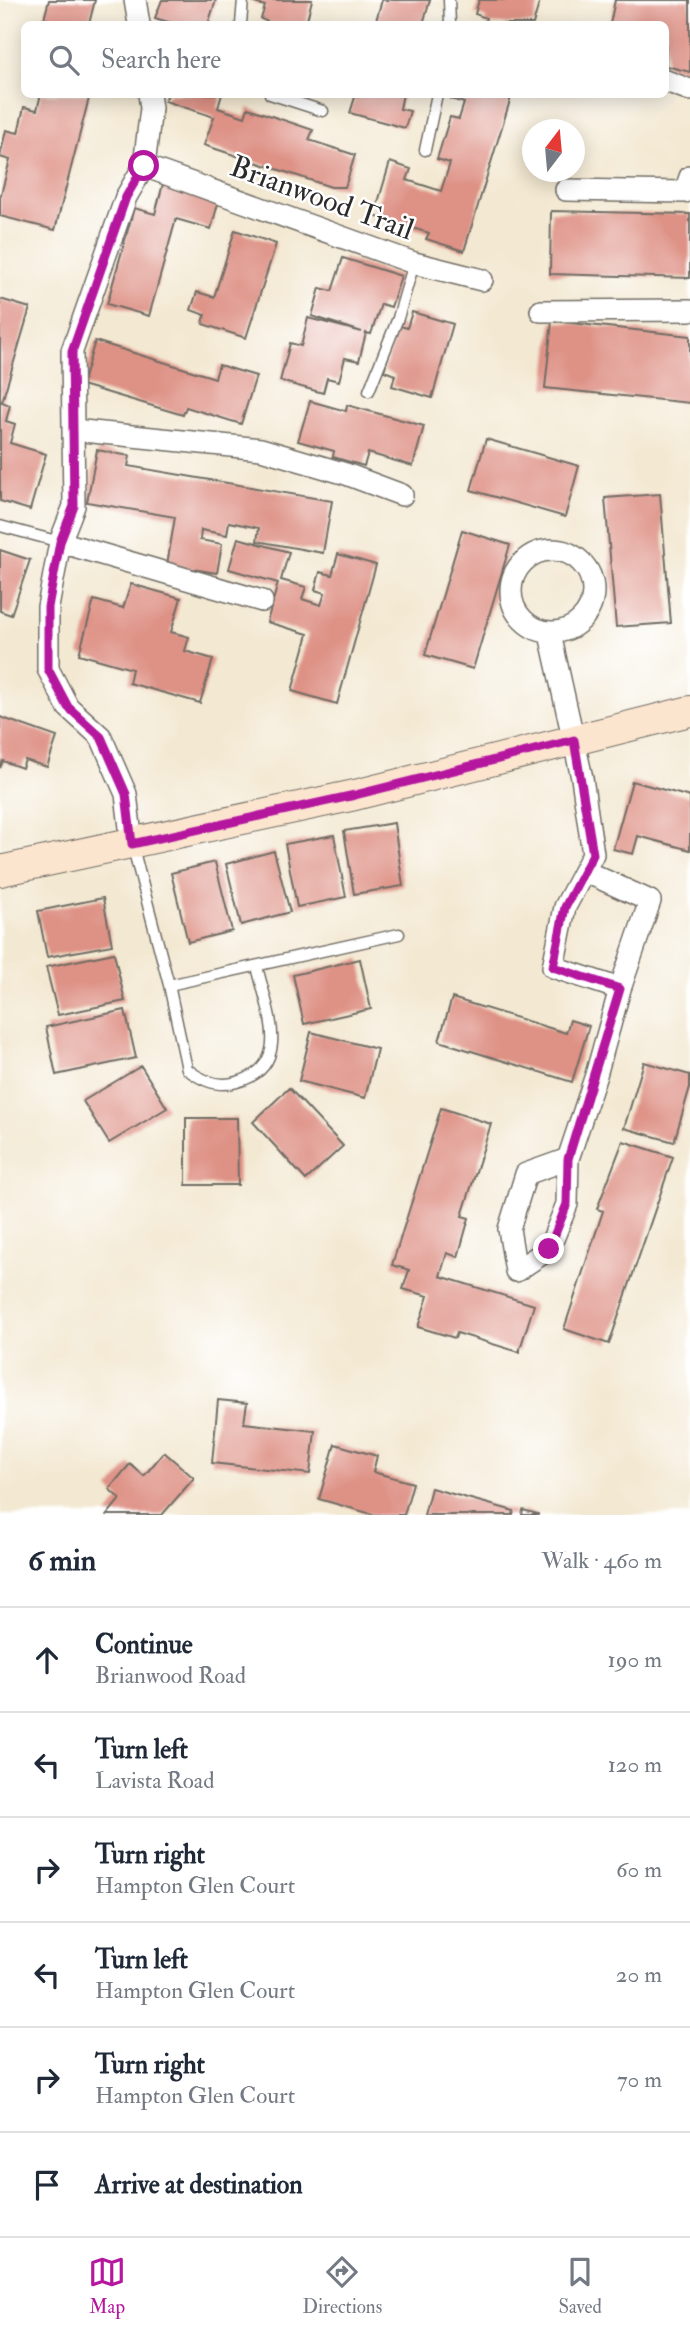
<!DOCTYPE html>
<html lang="en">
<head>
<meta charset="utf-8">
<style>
  body { margin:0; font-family:"IM FELL Double Pica",serif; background:#f2f2f3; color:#1f2937 }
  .compass { position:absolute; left:522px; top:119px; width:63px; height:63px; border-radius:50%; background:#fff; box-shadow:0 4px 18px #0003; rotate:16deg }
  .stop { position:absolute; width:21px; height:21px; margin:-16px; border:5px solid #b5179e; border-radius:50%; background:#fff }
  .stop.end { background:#b5179e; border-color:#fff; box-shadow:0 2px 7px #0008 }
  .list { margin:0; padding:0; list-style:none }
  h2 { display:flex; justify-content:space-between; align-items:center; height:91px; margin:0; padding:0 28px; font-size:30px }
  h2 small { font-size:23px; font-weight:400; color:#747a83 }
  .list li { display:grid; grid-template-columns:46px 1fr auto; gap:21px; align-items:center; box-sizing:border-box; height:105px; padding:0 28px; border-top:2px solid #e0e1e3 }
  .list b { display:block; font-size:26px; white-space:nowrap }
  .list p { margin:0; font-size:23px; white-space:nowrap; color:#747a83 }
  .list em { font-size:23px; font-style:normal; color:#747a83 }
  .icon { flex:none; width:38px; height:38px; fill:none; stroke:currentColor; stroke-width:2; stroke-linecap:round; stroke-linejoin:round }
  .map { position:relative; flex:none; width:690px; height:1515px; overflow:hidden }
  .search { position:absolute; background:#fff; box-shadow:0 4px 18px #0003; left:21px; right:21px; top:21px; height:77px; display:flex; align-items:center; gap:18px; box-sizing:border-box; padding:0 24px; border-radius:10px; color:#747a83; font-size:26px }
  .sheet { height:721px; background:#fff }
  nav { display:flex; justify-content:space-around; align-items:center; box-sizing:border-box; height:98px; border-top:2px solid #e0e1e3; background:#fff; font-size:19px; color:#747a83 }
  nav a { display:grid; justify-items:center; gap:4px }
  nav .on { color:#b5179e }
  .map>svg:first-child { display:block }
</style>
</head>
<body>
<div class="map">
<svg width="690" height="1515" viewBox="0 0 690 1515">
  <rect width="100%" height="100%" fill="#fff"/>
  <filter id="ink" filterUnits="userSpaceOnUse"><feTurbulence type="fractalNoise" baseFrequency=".0143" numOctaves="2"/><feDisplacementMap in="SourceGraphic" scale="14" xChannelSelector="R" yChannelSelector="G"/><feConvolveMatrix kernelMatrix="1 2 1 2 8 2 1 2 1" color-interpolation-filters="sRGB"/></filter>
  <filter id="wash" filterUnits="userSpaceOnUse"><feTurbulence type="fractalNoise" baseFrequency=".00686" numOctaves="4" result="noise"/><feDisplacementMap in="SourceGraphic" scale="28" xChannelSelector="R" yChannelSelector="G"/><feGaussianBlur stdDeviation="1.57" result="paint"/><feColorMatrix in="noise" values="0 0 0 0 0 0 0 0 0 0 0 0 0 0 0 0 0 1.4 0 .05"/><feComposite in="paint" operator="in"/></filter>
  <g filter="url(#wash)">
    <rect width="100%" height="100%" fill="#f3e8d1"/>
    <g id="blocks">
      <path fill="#de9185" d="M 49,0 L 95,0 L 89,24 L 53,24 L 54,21 L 44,19 Z
        M 162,0 L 216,0 L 208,24 L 175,24 L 155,18 Z
        M 255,0 L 312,0 L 306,24 L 273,24 L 261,19 L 265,6 L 254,3 Z
        M 382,0 L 430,0 L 423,24 L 375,24 Z
        M 479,0 L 540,0 L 533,24 L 484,24 L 486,18 L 475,14 Z
        M 615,0 L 690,0 L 690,72 L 666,66 L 666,24 L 610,24 Z
        M 41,94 L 90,94 L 55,230 L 0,216 L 0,198 L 10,160 L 0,157 L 6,130 L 18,133 L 24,107 L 37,110 Z
        M 168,94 L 222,94 L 218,108 L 245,117 L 248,108 L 313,130 L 309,140 L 355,155 L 345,187 L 331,187 L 204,145 L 214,117 L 165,101 Z
        M 356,94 L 403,94 L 400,109 L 410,111 L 405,128 L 350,113 Z
        M 452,94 L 512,94 L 464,251 L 426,239 L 429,233 L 374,216 L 390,162 L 411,169 L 407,180 L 441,191 L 450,163 L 437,159 L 450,117 L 459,119 L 464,103 L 451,99 Z
        M 163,184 L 219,200 L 211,229 L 176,219 L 149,316 L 107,304 L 134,208 L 155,214 Z
        M 551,211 L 690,214 L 690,278 L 550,274 Z
        M 235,230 L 276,244 L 246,338 L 203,324 L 205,315 L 191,310 L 197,292 L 214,297 Z
        M 343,258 L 401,276 L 391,307 L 381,304 L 371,334 L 366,333 L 359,361 L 345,358 L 339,381 L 327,378 L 323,393 L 280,381 L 290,343 L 301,346 L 308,318 L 362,332 L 312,316 L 320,288 L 332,291 Z
        M 0,299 L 30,308 L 2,402 L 10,405 L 6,421 L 15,424 L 10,443 L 46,454 L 30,510 L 0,501 Z
        M 412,312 L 453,324 L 432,398 L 392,386 L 395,375 L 384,371 L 397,325 L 407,328 Z
        M 552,321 L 690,336 L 690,403 L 545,388 Z
        M 95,341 L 215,378 L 219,365 L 256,376 L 241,424 L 186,407 L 183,415 L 82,385 Z
        M 310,401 L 346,411 L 347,405 L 424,426 L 413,466 L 368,453 L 364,466 L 333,457 L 334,451 L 298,441 Z
        M 486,439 L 579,466 L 565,517 L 471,490 Z
        M 97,450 L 130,456 L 128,466 L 332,501 L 323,553 L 257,541 L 259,528 L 229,522 L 227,535 L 201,530 L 200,540 L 222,544 L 217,573 L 167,565 L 175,517 L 87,502 Z
        M 660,494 L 671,623 L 616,627 L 605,498 Z
        M 462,530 L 510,545 L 473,669 L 425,655 Z
        M 238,538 L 289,552 L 281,580 L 306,587 L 302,599 L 321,605 L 325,593 L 315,590 L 320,572 L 332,575 L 338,554 L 376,565 L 337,704 L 292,691 L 308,634 L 267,622 L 278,583 L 229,569 Z
        M 0,550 L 30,560 L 11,615 L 0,611 Z
        M 131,584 L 181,598 L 171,632 L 189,637 L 185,651 L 213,659 L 200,703 L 129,683 L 132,669 L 79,654 L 94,600 L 123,608 Z
        M 0,717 L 57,737 L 47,767 L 25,760 L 22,768 L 3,761 L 0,768 Z
        M 632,781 L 690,797 L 690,850 L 638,836 L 633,854 L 613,849 Z
        M 394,823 L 403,886 L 354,894 L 344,831 Z
        M 334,835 L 346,897 L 297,907 L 285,844 Z
        M 274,851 L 290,912 L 241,925 L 226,864 Z
        M 215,862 L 232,931 L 188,942 L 171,873 Z
        M 103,898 L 112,945 L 47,957 L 38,911 Z
        M 114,953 L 125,1001 L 58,1015 L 46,967 Z
        M 360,959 L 371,1009 L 304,1024 L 293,975 Z
        M 452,998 L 566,1033 L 570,1020 L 589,1026 L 572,1082 L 439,1041 Z
        M 125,1010 L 136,1058 L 56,1075 L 46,1027 Z
        M 311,1032 L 377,1049 L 365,1098 L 299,1081 Z
        M 644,1062 L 690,1075 L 690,1087 L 674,1142 L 624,1128 Z
        M 141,1066 L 167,1108 L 109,1143 L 83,1101 Z
        M 289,1088 L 343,1146 L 306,1180 L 253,1122 Z
        M 441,1108 L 491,1124 L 462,1216 L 469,1218 L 458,1257 L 447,1253 L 440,1276 L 534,1305 L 519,1352 L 457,1333 L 455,1338 L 418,1327 L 428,1296 L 403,1289 L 409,1270 L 392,1265 Z
        M 186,1118 L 237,1118 L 238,1185 L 186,1185 Z
        M 623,1141 L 673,1157 L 609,1344 L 564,1329 L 603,1211 L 597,1209 Z
        M 218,1400 L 247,1403 L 244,1423 L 315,1431 L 310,1474 L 212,1463 Z
        M 335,1444 L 377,1456 L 373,1472 L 413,1483 L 404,1515 L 375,1515 L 319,1499 Z
        M 164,1452 L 194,1478 L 162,1515 L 107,1515 L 120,1499 L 109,1489 L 130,1464 L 144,1476 Z
        M 431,1488 L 514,1511 L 513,1515 L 424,1515 Z
        M 523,1510 L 538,1514 L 538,1515 L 522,1515 Z"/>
    </g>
  </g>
  <g filter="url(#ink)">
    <use href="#blocks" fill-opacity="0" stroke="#716d65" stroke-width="2"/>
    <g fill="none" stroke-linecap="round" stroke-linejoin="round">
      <defs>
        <path id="lane" d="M 449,0 L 450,24
          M 241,24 L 243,0
          M 270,94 L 323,111
          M 425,150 L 437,94
          M 369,391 L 398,318 L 414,263
          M 0,526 L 60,542
          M 132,844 L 169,985 L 399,934
          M 169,985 L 187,1069 C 202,1081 218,1088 237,1082 C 295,1066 266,1008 257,966"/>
        <path id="street" d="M 135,0 L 139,24
          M 666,81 L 690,90
          M 144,166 L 414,263 L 482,280
          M 566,190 L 685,192 L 690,177
          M 541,311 L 690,310
          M 73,430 L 261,449 L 346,474 L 402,495
          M 60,542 L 262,601
          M511 591a41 41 0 1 1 82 0a41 41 0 1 1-82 0Z
          M 550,634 L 582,778 L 593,854 L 565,907 L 553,967 L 620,989 L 596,1075 L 568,1159 L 567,1204 L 549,1249 L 516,1271 L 509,1229 L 526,1174 L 568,1159
          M 132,844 L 126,794 L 101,737 L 68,707 L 48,669 L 48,607 L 60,542 L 74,506 L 72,351 L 126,197 L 144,166 L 151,108 L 149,94
          M 584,871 L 650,901 L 620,989"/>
        <path id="secondary" d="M 0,871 L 355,795 L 690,711"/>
      </defs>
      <use href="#lane" stroke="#716d65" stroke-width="13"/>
      <use href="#street" stroke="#716d65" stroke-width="24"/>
      <use href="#secondary" stroke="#716d65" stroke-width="32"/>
      <use href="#lane" stroke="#fff" stroke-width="10"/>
      <use href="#street" stroke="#fff" stroke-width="21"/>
      <use href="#secondary" stroke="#fce5cf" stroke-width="30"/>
    </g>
  </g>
  <g fill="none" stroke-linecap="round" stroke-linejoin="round" filter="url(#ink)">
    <path stroke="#b5179e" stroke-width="9" d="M 144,166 L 126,197 L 72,352 L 74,506 L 60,542 L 48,607 L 48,669 L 68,707 L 101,737 L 126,794 L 132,844 L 355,795 L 574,740 L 593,854 L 565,907 L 553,967 L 620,989 L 568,1159 L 567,1204 L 549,1249"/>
  </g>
  <g text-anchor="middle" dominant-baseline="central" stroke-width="5" stroke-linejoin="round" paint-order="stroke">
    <g font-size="30" fill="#2b2b2b" stroke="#fff">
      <text transform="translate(322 198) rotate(20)">Brianwood Trail</text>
    </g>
  </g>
</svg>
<svg class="compass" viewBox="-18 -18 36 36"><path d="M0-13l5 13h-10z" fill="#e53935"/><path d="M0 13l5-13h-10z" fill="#747a83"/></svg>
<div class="stop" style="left:144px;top:166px"></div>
<div class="stop end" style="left:549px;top:1249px"></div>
<div class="search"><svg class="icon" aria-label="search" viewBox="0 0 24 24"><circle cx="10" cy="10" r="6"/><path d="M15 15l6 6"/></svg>Search here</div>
</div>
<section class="sheet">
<h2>6 min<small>Walk · 460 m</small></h2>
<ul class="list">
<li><svg class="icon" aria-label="ahead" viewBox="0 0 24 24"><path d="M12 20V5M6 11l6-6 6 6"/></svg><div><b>Continue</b><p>Brianwood Road</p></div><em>190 m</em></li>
<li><svg class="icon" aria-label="left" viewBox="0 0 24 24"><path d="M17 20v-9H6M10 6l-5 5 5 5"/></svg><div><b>Turn left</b><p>Lavista Road</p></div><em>120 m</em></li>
<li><svg class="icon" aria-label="right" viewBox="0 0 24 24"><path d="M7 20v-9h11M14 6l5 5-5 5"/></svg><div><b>Turn right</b><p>Hampton Glen Court</p></div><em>60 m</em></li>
<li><svg class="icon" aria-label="left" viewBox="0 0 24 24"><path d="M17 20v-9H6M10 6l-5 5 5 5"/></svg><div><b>Turn left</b><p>Hampton Glen Court</p></div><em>20 m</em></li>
<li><svg class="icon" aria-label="right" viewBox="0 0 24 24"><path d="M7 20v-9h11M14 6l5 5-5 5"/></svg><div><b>Turn right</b><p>Hampton Glen Court</p></div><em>70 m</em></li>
<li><svg class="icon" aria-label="arrive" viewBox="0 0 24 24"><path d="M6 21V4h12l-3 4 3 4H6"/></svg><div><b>Arrive at destination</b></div></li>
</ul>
</section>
<nav>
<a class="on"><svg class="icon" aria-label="map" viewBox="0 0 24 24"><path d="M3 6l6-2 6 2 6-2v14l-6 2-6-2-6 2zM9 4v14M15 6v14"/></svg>Map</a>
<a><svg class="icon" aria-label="directions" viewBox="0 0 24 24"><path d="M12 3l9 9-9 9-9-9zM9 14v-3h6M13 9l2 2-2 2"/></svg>Directions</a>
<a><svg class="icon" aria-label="saved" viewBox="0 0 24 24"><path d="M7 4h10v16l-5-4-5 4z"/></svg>Saved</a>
</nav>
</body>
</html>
